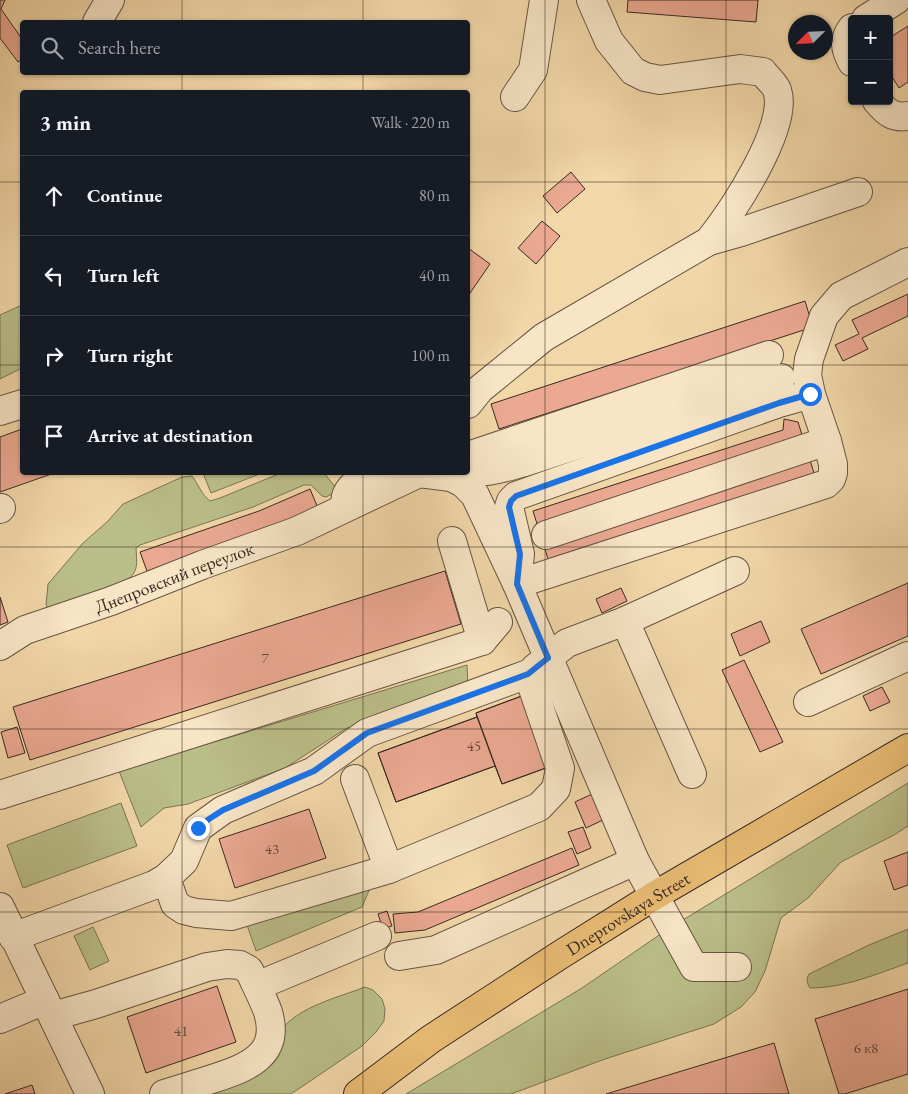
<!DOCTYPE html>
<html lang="en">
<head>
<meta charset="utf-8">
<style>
  body { margin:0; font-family:"EB Garamond",serif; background:#242831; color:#f1f3f6 }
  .controls { position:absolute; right:15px; top:15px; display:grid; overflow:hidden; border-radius:5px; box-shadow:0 1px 4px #0004 }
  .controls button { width:45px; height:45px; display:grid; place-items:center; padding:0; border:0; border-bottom:1px solid #363941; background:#171b24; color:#f1f3f6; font:25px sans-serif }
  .compass { position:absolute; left:788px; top:15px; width:45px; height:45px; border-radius:50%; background:#171b24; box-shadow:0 1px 4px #0004; rotate:246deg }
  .stop { position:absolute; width:15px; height:15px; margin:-11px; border:4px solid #1a73e8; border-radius:50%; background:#fff }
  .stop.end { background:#1a73e8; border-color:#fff; box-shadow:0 1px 5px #0008 }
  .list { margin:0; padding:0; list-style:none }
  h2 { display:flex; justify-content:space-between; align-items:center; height:65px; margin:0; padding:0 20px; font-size:21px }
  h2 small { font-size:16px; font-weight:400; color:#9ea1a6 }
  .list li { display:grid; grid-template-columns:32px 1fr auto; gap:15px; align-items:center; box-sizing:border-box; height:80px; padding:0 20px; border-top:1px solid #363941 }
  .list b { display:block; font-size:19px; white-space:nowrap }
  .list em { font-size:16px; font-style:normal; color:#9ea1a6 }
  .icon { flex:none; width:28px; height:28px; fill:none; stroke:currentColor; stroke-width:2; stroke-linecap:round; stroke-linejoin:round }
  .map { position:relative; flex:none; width:908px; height:1094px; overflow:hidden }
  .search { position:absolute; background:#171b24; box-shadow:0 1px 4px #0004; left:20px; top:20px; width:450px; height:55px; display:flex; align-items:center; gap:12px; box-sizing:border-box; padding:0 18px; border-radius:5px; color:#9ea1a6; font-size:19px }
  .panel { position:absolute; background:#171b24; box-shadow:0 1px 4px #0004; left:20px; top:90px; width:450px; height:385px; border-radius:5px }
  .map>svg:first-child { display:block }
</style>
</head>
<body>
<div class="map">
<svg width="908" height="1094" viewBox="0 0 908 1094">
  <rect width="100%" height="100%" fill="#f2d7a8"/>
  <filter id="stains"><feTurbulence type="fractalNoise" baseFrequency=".004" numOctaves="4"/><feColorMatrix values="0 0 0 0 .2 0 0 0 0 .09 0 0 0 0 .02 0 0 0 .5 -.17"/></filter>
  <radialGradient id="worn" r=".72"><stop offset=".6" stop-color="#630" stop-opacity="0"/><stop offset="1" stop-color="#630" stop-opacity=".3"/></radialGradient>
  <path fill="#babe88" stroke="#7a7456" d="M 22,305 L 22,368 L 0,379 L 0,315 Z
    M 203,473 L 262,473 L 211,493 Z
    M 281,473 L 324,473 L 336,488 L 334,493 L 326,497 L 322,496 L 311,485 L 304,485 L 253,507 L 140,545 L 136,548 C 137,565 139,573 123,583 L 49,610 L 46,605 L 48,584 L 83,543 L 108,521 L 123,504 L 182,477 L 192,476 C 199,485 201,494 210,501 L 220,498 Z
    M 467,665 L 468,687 L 347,728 L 285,768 L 188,804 L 164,808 L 141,827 L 119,771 Z
    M 908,783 L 908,826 L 894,835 L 841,862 L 808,898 L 781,918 L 765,971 L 755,992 L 741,1007 L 714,1024 L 605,1059 L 511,1094 L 406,1094 L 582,988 L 668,929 Z
    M 121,803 L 137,846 L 23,888 L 7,845 Z
    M 373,881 L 362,907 L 256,951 L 246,922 Z
    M 93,927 L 109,961 L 90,970 L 74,936 Z
    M 908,929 L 908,963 C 877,974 844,988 810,988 C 807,983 806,980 809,974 L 869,945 Z
    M 365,987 L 373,990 L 382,999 L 385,1009 L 384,1021 L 376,1032 L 362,1046 L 291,1094 L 204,1094 L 281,1030 C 300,1006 337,998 365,987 Z"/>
  <path fill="#eba992" stroke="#392a23" d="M 0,0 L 5,0 L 1,9 L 22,39 L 22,59 L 18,62 L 0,38 Z
    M 628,0 L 758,0 L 756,22 L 627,12 Z
    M 908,26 L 908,82 L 899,88 L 889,72 L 889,38 Z
    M 571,172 L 585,189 L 557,213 L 543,196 Z
    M 542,221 L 560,236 L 536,264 L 518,248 Z
    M 468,248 L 490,264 L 468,296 Z
    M 908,294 L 908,316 L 862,338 L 868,349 L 843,361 L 835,345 L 859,334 L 852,320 Z
    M 805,301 L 813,327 L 499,429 L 491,404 Z
    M 784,419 L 798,422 L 814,473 L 548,559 L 533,511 L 783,430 Z
    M 22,429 L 22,472 L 57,472 L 0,492 L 0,437 Z
    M 310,489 L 318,508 L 265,531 L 147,571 L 140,552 L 259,511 Z
    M 445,571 L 461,624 L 30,760 L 13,707 Z
    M 908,583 L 908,636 L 821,674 L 801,629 Z
    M 621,588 L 627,601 L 602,613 L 596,599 Z
    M 0,597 L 8,622 L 0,625 Z
    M 761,621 L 770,642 L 740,656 L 731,634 Z
    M 744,660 L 783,742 L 760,752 L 722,670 Z
    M 882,687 L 890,702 L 870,711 L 863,696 Z
    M 527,694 L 554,765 L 502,784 L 495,766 L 396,802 L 378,753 L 477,717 L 476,713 Z
    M 527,694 L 554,765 L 502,784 L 476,713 Z
    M 477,717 L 495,766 L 396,802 L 378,753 Z
    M 17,727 L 25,753 L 8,758 L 1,732 Z
    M 592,794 L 603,820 L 586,828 L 575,802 Z
    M 309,809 L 326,858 L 235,888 L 219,839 Z
    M 583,827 L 591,848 L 577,854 L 568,832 Z
    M 572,848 L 579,865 L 425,930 L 395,933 L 393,914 L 418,912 Z
    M 908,852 L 908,885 L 894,890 L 884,861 Z
    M 387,911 L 392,926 L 383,929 L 378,914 Z
    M 217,986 L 236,1042 L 146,1073 L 127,1017 Z
    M 908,989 L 908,1074 L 845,1094 L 839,1094 L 815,1019 Z
    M 774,1043 L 789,1094 L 606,1094 Z
    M 32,1085 L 35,1094 L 5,1094 Z"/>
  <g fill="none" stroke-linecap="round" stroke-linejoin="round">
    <defs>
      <g id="minor">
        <path d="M 866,19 L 896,0"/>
        <path d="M 97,22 L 110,0"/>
        <path d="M 852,28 C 843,40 845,49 852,62"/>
        <path d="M 515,97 L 533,70 L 544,0"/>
        <path d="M 877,101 C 887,113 893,118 908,116"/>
        <path d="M 709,241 L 741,232 L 858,192"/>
        <path d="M 811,394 L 779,403 L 516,496 L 511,501 L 509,507 L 520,554 L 517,584 L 826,484 L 831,479 L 833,473 L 833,464 L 827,441 L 811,394 L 807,375 L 809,359 L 824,316 L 841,296 L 908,262"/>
        <path d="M 468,404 L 480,389 L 544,337 L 709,241 C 732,212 790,126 777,90 C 775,84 767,78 763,72 L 740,69 L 660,80 L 645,77 L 633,71 L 609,41 L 591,0"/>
        <path d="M 0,411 L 22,404"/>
        <path d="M 468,456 L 769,355"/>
        <path d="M 468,470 C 483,475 509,466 525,462 L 781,378"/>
        <path d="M 346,506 C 342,489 359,481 372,472"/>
        <path d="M 0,509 L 1,508"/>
        <path d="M 546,535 L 827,441"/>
        <path d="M 452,541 L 482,641"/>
        <path d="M 625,621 L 692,774"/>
        <path id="s1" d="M 0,646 L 25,630 L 111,601 L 202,565 L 297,531 L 419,473 L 451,477 L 463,483 L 475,495 L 517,584 L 635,861 L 694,967 L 737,967"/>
        <path d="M 535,668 L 567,643 L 625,621 L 735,571"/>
        <path d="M 808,702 L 908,656"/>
        <path d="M 355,779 L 389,869"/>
        <path d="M 0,795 L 482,641 L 498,622"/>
        <path d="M 0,907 L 90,1094"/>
        <path d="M 13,937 L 154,885 L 166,878 L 184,861 L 198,828 L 223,810 L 314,771 L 367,733 L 528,674 L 560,768 L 556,789 L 539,807 L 389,869 L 231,916 L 196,913 L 184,910 L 175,904 L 166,878"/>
        <path d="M 399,956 L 436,950 L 635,861"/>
        <path d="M 257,986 L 377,936"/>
        <path d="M 53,1016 L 96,1004 L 207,967 L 227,964 L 240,965 L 249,970 C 255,983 263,998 268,1012 C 281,1056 246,1068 212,1079 C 196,1084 180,1089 164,1094"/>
        <path d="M 0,1019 L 45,1000"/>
      </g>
      <g id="major">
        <path id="s2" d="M 358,1094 L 431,1039 L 560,955 L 654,896 L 908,748"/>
      </g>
    </defs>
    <use href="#minor" stroke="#675544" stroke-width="30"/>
    <use href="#major" stroke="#392a23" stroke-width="30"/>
    <use href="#minor" stroke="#f7e5c6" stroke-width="28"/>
    <use href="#major" stroke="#e9bc74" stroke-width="28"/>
  </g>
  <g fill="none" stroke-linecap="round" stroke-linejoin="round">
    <path stroke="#1a73e8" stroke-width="6" d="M 198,828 L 209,819 L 223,810 L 314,771 L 367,733 L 528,674 L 548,658 L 517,584 L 520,554 L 509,507 L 511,501 L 516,496 L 779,403 L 810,394"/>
  </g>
  <path fill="none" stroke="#392a23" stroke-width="1" stroke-opacity="0.55" d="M 182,0 L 182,22M 363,0 L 363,22M 545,0 L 545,1094M 726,0 L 726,1094M 182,72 L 182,92M 363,72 L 363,92M 0,182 L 22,182M 468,182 L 908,182M 0,365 L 22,365M 468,365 L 908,365M 182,472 L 182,1094M 363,472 L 363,1094M 0,547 L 908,547M 0,729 L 908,729M 0,912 L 908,912"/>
  <g text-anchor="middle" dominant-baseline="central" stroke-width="5" stroke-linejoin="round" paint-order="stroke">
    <g font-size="15" fill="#664a3f">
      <text x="265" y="657">7</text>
      <text x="474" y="745">45</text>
      <text x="272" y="848">43</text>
      <text x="181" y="1030">41</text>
      <text x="866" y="1047">6 к8</text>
    </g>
    <g font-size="18" fill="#392a23" stroke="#f7e5c6">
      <text stroke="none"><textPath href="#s1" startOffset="188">Днепровский переулок</textPath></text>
      <text stroke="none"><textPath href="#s2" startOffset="325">Dneprovskaya Street</textPath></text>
    </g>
  </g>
  <rect width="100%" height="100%" filter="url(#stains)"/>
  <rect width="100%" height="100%" fill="url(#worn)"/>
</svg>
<div class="controls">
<button>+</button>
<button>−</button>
</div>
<svg class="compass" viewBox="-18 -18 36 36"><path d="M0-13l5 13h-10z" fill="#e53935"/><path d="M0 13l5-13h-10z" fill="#9ea1a6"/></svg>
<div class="stop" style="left:810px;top:394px"></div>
<div class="stop end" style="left:198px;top:828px"></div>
<div class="search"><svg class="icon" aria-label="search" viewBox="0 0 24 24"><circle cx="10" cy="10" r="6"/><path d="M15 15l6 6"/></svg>Search here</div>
<section class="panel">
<h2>3 min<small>Walk · 220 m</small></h2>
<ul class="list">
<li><svg class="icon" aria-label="ahead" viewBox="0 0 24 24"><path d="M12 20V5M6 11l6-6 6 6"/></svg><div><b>Continue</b></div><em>80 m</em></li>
<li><svg class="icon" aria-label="left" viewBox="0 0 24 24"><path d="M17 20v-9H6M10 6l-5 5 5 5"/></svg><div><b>Turn left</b></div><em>40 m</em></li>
<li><svg class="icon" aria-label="right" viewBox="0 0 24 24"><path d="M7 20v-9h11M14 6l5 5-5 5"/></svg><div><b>Turn right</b></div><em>100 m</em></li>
<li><svg class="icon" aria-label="arrive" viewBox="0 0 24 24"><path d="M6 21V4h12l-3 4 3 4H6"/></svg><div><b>Arrive at destination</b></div></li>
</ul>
</section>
</div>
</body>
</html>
